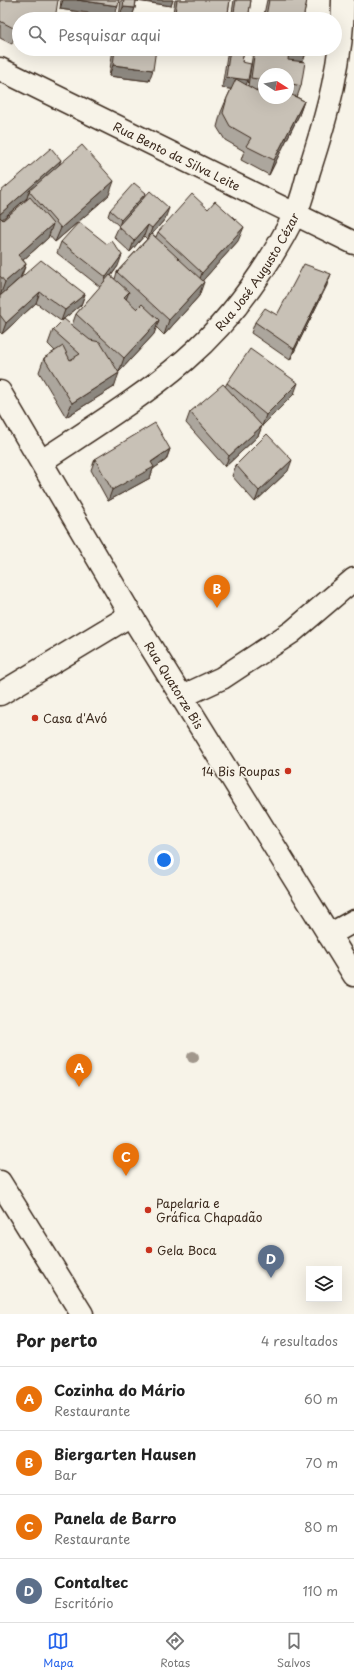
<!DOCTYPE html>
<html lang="pt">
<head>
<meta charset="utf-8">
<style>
  body { margin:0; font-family:"Playpen Sans",sans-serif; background:#f6f6f6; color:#222 }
  .controls { position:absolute; right:12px; bottom:12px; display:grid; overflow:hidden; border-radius:0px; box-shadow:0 4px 16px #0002 }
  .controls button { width:36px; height:36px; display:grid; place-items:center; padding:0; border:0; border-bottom:1px solid #e0e0e0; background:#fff; color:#222; font:20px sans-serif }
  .compass { position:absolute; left:258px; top:68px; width:36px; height:36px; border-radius:50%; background:#fff; box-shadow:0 4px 16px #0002; rotate:101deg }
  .you { position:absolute; left:164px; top:860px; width:14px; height:14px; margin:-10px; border:3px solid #fff; border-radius:50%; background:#1a73e8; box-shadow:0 0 0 6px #1a73e833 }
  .badge { display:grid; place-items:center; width:26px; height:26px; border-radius:50%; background:#2563eb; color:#fff; font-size:13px; font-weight:700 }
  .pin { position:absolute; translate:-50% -33px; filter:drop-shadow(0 1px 2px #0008) }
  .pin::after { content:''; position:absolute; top:21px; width:14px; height:12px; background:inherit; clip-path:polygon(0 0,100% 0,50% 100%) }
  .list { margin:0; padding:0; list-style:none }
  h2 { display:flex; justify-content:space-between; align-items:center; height:52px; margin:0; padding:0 16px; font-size:17px }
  h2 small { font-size:13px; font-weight:400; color:#767676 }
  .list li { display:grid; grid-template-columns:26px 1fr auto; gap:12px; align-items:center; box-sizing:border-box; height:64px; padding:0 16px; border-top:1px solid #e0e0e0 }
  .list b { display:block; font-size:15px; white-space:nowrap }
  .list p { margin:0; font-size:13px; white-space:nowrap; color:#767676 }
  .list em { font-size:13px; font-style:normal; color:#767676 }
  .icon { flex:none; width:22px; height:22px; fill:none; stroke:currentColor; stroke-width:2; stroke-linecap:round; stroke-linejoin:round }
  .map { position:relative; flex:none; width:354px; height:1314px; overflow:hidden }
  .search { position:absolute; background:#fff; box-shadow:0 4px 16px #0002; left:12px; right:12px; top:12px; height:44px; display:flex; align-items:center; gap:10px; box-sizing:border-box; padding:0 14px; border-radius:22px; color:#767676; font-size:15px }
  .sheet { height:308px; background:#fff }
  nav { display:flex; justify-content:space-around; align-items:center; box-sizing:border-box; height:56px; border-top:1px solid #e0e0e0; background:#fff; font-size:11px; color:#767676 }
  nav a { display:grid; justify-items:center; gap:2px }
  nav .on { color:#2563eb }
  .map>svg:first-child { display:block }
</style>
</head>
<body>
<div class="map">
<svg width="354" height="1314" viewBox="0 0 354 1314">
  <rect width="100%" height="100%" fill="#f7f3e8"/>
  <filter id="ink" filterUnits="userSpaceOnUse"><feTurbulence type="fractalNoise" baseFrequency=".025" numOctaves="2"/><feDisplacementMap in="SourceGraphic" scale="8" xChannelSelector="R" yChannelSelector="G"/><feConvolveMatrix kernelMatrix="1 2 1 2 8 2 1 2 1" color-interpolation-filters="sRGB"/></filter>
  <g filter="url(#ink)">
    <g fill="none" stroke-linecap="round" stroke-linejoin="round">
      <defs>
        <g id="minor">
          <path id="s1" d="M 0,392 L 131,615 L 354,975"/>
          <path id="s2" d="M 42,461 C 90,429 141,398 185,360 C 231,320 268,268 295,214 C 302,201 305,185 309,171 C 327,116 343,58 343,0"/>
          <path d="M 0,694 L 131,615"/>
          <path d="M 183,696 L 222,678 L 292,632 L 354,579"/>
          <path d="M 329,935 L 354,921"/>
        </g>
        <g id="major">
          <path id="s3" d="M 0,69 L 354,243"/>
          <path d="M 0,1182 L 82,1314"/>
        </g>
      </defs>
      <use href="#minor" stroke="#3b2a1e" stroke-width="25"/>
      <use href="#major" stroke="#3b2a1e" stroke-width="25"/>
      <use href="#minor" stroke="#f7f3e8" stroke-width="22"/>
      <use href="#major" stroke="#f7f3e8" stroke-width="22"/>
    </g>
    <circle fill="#a1978c" cx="193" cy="1057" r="6"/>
    <path fill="#aca69d" stroke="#3b2a1e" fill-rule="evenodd" d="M 0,0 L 58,0 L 19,34 L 16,33 L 12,44 L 0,38 Z
      M 61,0 L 119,0 L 114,17 L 60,9 Z
      M 121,0 L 173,0 L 171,6 L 136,1 L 135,8 L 131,19 L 119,18 Z
      M 175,0 L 230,0 L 227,19 L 172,19 Z
      M 234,0 L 251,0 L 248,19 L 231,19 Z
      M 267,0 L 307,0 L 303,19 L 263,19 Z
      M 113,49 L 156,49 L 149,81 L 109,76 Z
      M 228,49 L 244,49 L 242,62 L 246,85 L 248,86 L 253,52 L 248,52 L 249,49 L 307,49 L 303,62 L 301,86 L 297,97 L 295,96 L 304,101 L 299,115 L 269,175 L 241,160 L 244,151 L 225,140 L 217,127 L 221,112 L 227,98 L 231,89 L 222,88 ZM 264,74 L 288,74 L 288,98 L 264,95 L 254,90 L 264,91 Z
      M 60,164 L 109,195 L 55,242 L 49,235 L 48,238 L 23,260 L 26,264 L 21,278 L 85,294 L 81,305 L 61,321 L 36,303 L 2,334 L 0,332 L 0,192 ZM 27,198 L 26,201 L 3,220 L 2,219 Z
      M 144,198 L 165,219 L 152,234 L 156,237 L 158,232 L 238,241 L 203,280 L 199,296 L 164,335 L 156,327 L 154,334 L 119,372 L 118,371 L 114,387 L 66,417 L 39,372 L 44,358 L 55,351 L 48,344 L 53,330 L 72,325 L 76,314 L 100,287 L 57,253 L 61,242 L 118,266 L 111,276 L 115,279 L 117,272 L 147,239 L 144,236 L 130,252 L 114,237 L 119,226 L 108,216 L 110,210 Z
      M 327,285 L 290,360 L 251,333 L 255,322 L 277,315 Z
      M 227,383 L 294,394 L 262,426 L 258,436 L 225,467 L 186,423 L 190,412 L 225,387 Z
      M 170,449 L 166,460 L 153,469 L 150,478 L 108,501 L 91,470 L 95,459 Z
      M 236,465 L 288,471 L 255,502 L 232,476 Z"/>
    <path fill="#8c877f" stroke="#3b2a1e" d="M 63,0 L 77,0 L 118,6 L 114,17 L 60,9 Z
      M 134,0 L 173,0 L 171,6 Z
      M 123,7 L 135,8 L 131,19 L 119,18 Z
      M 19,21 L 19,34 L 16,33 L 17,30 Z
      M 249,49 L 254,49 L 253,52 L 248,52 Z
      M 289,50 L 306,53 L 302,64 L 285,61 Z
      M 113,65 L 153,70 L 149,81 L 109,76 Z
      M 226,77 L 248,80 L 244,91 L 222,88 Z
      M 304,101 L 299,115 L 269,175 L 274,160 Z
      M 61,160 L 57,171 L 29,191 L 27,198 L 0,221 L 0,214 Z
      M 114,181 L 109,195 L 55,242 L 61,228 Z
      M 146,193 L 143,199 L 119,226 L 121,220 Z
      M 169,208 L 165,219 L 148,239 L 152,228 Z
      M 53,224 L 48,238 L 13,269 L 18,255 Z
      M 148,225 L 144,236 L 130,252 L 134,241 Z
      M 244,227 L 238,241 L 197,287 L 202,273 Z
      M 122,255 L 118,266 L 102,288 L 106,277 Z
      M 26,264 L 20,278 L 0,296 L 5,282 Z
      M 331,274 L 327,285 L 290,360 L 294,349 Z
      M 204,282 L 199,296 L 164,335 L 169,320 Z
      M 40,292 L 36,303 L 2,334 L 6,323 Z
      M 129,292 L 123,307 L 124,297 Z
      M 85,294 L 81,305 L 61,321 L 65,310 Z
      M 159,320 L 154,334 L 119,372 L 124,358 Z
      M 119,373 L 114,387 L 66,417 L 72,403 Z
      M 298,383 L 294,394 L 262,426 L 266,415 Z
      M 262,426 L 258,436 L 225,467 L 229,456 Z
      M 170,449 L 166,460 L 153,469 L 150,478 L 108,501 L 112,490 Z
      M 292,460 L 288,471 L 255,502 L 259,491 Z"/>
    <path fill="#c8c1b6" stroke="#3b2a1e" d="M 0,0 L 58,0 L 55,19 L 19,19 L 19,23 L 17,30 L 0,21 Z
      M 77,0 L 119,0 L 118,6 Z
      M 124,0 L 136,0 L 135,8 L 123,7 Z
      M 177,0 L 230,0 L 227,19 L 214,17 L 213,19 L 174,19 Z
      M 236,0 L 251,0 L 248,19 L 242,19 L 233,18 Z
      M 269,0 L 307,0 L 303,19 L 281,19 L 266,16 Z
      M 115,49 L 156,49 L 153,70 L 113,65 Z
      M 230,49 L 244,49 L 242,62 L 251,64 L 248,80 L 226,77 Z
      M 255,49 L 307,49 L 306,53 L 289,50 L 288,60 L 305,62 L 301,86 L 288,83 L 288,74 L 264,74 L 264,80 L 251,78 Z
      M 236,79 L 264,95 L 264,98 L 288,98 L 288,93 L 304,101 L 274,160 L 246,146 L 251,138 L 230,126 L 223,113 L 227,98 Z
      M 82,145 L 114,181 L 61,228 L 29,191 Z
      M 51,148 L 61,160 L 0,214 L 0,192 Z
      M 134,183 L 146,193 L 121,220 L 110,210 Z
      M 150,191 L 169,208 L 152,228 L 148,225 L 134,241 L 118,226 Z
      M 192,194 L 208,209 L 215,201 L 244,227 L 202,273 L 158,232 Z
      M 30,197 L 53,224 L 18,255 L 26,264 L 5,282 L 0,276 L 0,217 L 3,220 Z
      M 79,222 L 107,244 L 112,241 L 122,255 L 106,277 L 61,242 Z
      M 152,234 L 204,282 L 169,320 L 117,272 Z
      M 41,260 L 85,294 L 65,310 L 40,292 L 6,323 L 0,315 L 0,296 Z
      M 304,264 L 331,274 L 294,349 L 255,322 L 265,308 L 277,315 Z
      M 110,275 L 129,292 L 124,297 L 137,309 L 142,304 L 159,320 L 124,358 L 76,314 Z
      M 64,319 L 90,340 L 100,342 L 119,373 L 72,403 L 44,358 L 63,346 L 70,360 L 80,354 L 53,330 Z
      M 250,349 L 298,383 L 266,415 L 227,383 Z
      M 223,384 L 262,426 L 229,456 L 190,412 Z
      M 155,423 L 170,449 L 151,462 L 154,467 L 112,490 L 95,459 Z
      M 267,434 L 292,460 L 259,491 L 236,465 Z"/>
  </g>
  <g fill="#c8321e" stroke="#f7f3e8" stroke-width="1.5">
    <circle cx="35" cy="718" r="4"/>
    <circle cx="288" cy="771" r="4"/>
    <circle cx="148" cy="1210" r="4"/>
    <circle cx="149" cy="1250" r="4"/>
  </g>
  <g text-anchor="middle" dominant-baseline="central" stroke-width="3" stroke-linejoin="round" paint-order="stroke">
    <g font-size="12" fill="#3b2a1e" stroke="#f7f3e8">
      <text stroke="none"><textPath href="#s3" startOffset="197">Rua Bento da Silva Leite</textPath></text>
      <text stroke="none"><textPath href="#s2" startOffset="290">Rua José Augusto Cézar</textPath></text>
      <text stroke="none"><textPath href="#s1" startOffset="341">Rua Quatorze Bis</textPath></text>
    </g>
    <g font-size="12" fill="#3b2a1e" stroke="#f7f3e8" text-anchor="start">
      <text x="43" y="718">Casa d'Avó</text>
      <text x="280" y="771" text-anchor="end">14 Bis Roupas</text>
      <text x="156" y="1203">Papelaria e<tspan x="156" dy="14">Gráfica Chapadão</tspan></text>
      <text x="157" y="1250">Gela Boca</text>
    </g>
  </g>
</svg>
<div class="controls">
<button><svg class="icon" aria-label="layers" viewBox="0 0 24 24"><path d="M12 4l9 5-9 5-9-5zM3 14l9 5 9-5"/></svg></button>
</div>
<svg class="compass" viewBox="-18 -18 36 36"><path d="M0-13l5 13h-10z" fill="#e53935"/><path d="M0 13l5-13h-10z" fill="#767676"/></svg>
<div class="you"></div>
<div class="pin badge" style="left:79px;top:1087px;background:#e8710a">A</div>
<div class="pin badge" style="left:217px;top:608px;background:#e8710a">B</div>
<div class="pin badge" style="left:126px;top:1176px;background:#e8710a">C</div>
<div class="pin badge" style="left:271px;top:1278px;background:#5c6f8a">D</div>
<div class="search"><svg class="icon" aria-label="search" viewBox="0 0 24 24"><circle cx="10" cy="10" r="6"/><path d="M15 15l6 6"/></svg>Pesquisar aqui</div>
</div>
<section class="sheet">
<h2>Por perto<small>4 resultados</small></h2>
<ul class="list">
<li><span class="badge" style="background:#e8710a">A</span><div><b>Cozinha do Mário</b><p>Restaurante</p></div><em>60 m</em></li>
<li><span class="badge" style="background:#e8710a">B</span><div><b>Biergarten Hausen</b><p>Bar</p></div><em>70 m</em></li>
<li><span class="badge" style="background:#e8710a">C</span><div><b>Panela de Barro</b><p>Restaurante</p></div><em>80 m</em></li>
<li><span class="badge" style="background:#5c6f8a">D</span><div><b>Contaltec</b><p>Escritório</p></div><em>110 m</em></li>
</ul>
</section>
<nav>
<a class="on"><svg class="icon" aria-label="map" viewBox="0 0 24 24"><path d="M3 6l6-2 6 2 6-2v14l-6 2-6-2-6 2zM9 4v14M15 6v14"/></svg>Mapa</a>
<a><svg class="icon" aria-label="directions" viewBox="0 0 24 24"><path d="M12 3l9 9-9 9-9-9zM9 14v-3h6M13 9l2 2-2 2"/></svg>Rotas</a>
<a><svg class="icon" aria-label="saved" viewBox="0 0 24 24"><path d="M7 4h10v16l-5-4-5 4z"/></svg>Salvos</a>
</nav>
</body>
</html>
